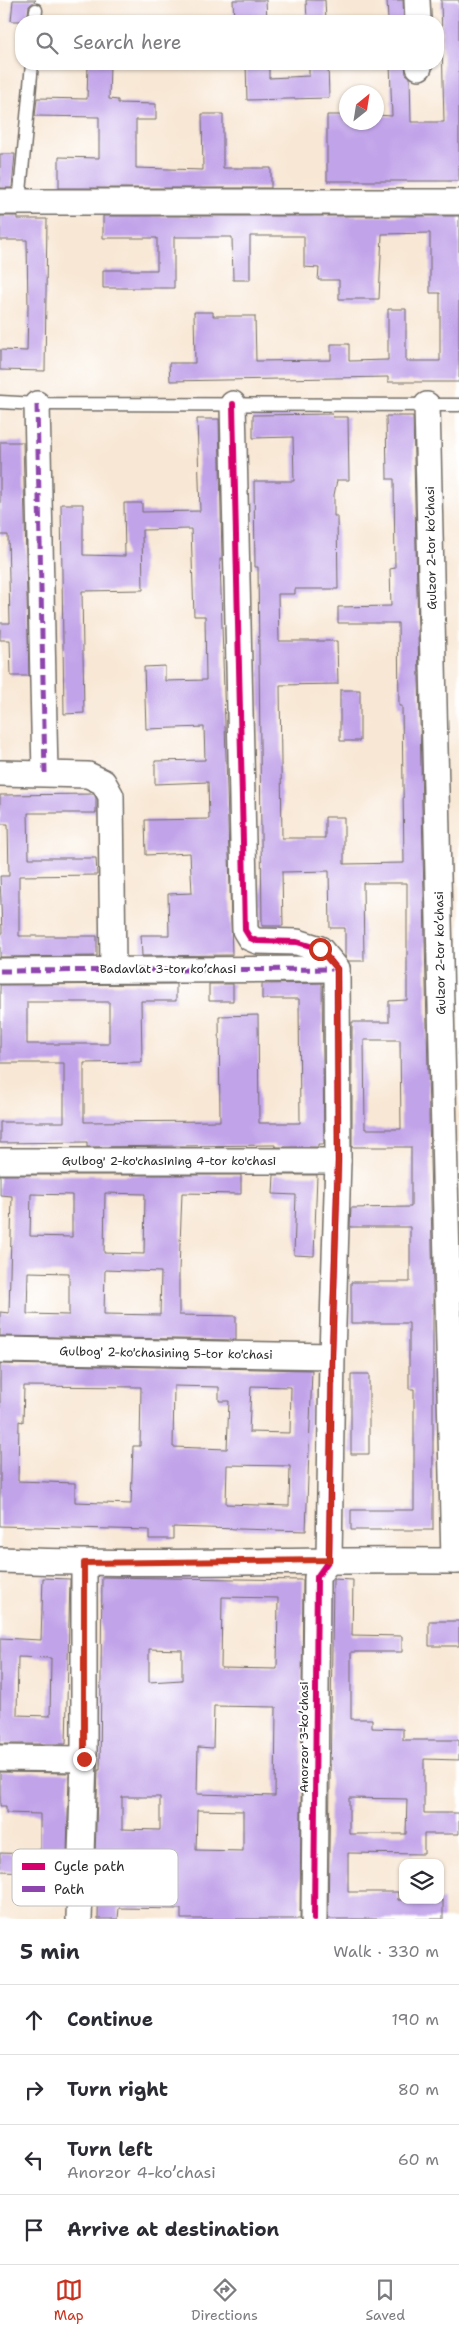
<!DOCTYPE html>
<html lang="en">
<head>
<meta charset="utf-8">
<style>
  body { margin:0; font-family:"Shantell Sans",sans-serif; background:#f2f2f3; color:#2b2b33 }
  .controls { position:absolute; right:15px; bottom:15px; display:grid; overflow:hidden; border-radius:10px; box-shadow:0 1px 4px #0004 }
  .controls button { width:45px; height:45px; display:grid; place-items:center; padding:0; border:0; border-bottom:1px solid #e1e1e2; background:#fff; color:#2b2b33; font:25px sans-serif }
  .compass { position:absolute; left:339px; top:85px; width:45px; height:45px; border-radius:50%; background:#fff; box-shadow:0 1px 4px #0004; rotate:30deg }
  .stop { position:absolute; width:15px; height:15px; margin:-11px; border:4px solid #c8321e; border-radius:50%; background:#fff }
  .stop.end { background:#c8321e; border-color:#fff; box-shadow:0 1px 5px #0008 }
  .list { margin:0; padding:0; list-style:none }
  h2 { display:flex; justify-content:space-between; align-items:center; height:65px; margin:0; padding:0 20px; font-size:21px }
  h2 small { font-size:16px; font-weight:400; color:#7c7c81 }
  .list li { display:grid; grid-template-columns:32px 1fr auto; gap:15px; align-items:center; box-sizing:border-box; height:70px; padding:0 20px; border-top:1px solid #e1e1e2 }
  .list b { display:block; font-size:19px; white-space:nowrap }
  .list p { margin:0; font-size:16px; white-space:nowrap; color:#7c7c81 }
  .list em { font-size:16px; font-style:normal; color:#7c7c81 }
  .icon { flex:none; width:28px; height:28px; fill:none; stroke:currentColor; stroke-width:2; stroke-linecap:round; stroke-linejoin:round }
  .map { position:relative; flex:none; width:459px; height:1919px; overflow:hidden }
  .search { position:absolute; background:#fff; box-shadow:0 1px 4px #0004; left:15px; right:15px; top:15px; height:55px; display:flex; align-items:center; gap:12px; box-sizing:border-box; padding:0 18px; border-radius:20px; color:#7c7c81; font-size:19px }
  .sheet { height:345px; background:#fff }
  nav { display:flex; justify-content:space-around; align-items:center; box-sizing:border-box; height:70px; border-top:1px solid #e1e1e2; background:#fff; font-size:14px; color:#7c7c81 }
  nav a { display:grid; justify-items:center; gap:2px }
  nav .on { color:#c8321e }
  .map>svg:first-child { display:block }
</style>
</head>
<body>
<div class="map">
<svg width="459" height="1919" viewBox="0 0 459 1919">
  <rect width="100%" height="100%" fill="#fff"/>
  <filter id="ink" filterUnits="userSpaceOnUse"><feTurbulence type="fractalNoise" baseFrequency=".02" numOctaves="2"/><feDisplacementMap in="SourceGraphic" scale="10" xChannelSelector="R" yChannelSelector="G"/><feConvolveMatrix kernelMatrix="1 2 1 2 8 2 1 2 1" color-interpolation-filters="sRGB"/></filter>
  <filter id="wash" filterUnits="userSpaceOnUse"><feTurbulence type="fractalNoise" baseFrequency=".0096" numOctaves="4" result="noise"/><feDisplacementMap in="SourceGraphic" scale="20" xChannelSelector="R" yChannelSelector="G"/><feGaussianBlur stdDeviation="1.12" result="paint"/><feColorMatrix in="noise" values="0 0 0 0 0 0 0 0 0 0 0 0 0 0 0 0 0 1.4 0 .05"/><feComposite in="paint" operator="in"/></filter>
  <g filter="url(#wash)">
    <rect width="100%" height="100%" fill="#f8e7d4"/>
    <g id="blocks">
      <path fill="#c1a3e9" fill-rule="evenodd" d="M 13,0 L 36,0 L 29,6 L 27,21 L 11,21 Z
        M 233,0 L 266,0 L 267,21 L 234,21 Z
        M 306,0 L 325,0 L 326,21 L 307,21 Z
        M 387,0 L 403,0 L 404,21 L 388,21 Z
        M 441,0 L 459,0 L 459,181 L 327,181 L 327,115 L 346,115 L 346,122 L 376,122 L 376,115 L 392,116 L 390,64 L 405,64 L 406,74 L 410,77 L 411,122 L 444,122 Z
        M 88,64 L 110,64 L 109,99 L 118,100 L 118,103 L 156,104 L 156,120 L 136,120 L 136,168 L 203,170 L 202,114 L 223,114 L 223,168 L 271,168 L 271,188 L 59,188 L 59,157 L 99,158 L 99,117 L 35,116 L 37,98 L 87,99 Z
        M 246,64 L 269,64 L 269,78 L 309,76 L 309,64 L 328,64 L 329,98 L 247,100 Z
        M 0,154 L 15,154 L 12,188 L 0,188 Z
        M 0,216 L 18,216 L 18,219 L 47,219 L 45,371 L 0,370 L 0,350 L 27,351 L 28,309 L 27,240 L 0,240 Z
        M 103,216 L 459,216 L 459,382 L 388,382 L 388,377 L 170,381 L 169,363 L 195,363 L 194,312 L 213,312 L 213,316 L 255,316 L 256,361 L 331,360 L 331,344 L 349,344 L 349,361 L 388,360 L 388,309 L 406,309 L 406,361 L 440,361 L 440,293 L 430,293 L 430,233 L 382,234 L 379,299 L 339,299 L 339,280 L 318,280 L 319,268 L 304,267 L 304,236 L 250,236 L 250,280 L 233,280 L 232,237 L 174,237 L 174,288 L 103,288 L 103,270 L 157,270 L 157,238 L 103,238 Z
        M 332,414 L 333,417 L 348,417 L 349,480 L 337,480 L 334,495 L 334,516 L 337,516 L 338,589 L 295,589 L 295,594 L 278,594 L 279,641 L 337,641 L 338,684 L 280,685 L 282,838 L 325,838 L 325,817 L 344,817 L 344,864 L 404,863 L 402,706 L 399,706 L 398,623 L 338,623 L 338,607 L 391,606 L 390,569 L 395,568 L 394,479 L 387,479 L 386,416 L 413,416 L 433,1289 L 433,1530 L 351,1530 L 351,1510 L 414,1510 L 414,1389 L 409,1389 L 409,1323 L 351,1323 L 351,1282 L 410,1282 L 410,1227 L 350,1227 L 351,1208 L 411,1207 L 411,1147 L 352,1147 L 352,1022 L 389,1022 L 389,1001 L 407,1000 L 407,883 L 363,883 L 364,961 L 348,961 L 345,956 L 345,928 L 330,928 L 329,871 L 282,872 L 283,926 L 262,926 L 258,567 L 255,567 L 254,481 L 294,481 L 293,437 L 253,438 L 253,415 ZM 364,1040 L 400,1040 L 401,1129 L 365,1129 Z
        M 197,419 L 219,419 L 222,559 L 220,559 L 232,955 L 142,956 L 141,935 L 169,935 L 168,894 L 192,893 L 190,853 L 146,855 L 145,820 L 209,819 L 208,782 L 155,784 L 155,761 L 205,760 L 204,727 L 146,729 L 144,667 L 165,666 L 165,681 L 206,680 L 205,616 L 194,616 L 191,529 L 142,530 L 143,590 L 82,591 L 84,713 L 64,714 L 61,504 L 83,504 L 83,555 L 125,556 L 124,503 L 142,503 L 142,512 L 200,511 Z
        M 0,442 L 23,442 L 29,676 L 11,676 L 10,640 L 0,640 L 0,623 L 10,623 L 8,535 L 0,535 Z
        M 340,690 L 360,690 L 360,741 L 340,741 Z
        M 94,794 L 96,798 L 96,813 L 28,813 L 29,858 L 96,858 L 97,875 L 19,876 L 19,936 L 97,936 L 97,956 L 0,957 L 0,934 L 2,934 L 0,876 L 9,876 L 8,824 L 0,824 L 0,795 Z
        M 322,983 L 324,1144 L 318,1144 L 318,1147 L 275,1147 L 275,1145 L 87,1147 L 87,1142 L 0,1143 L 0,1122 L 64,1122 L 64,1063 L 0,1063 L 0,985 L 176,984 L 176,1001 L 141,1001 L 142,1062 L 84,1063 L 84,1122 L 220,1121 L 219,1016 L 258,1015 L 259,1123 L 300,1123 L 299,999 L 262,999 L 262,984 ZM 27,1002 L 109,1002 L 109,1044 L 27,1044 Z
        M 209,984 L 233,984 L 233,1001 L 209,1001 Z
        M 0,1175 L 241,1175 L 241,1194 L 182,1193 L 179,1270 L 179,1315 L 236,1316 L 236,1340 L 0,1336 L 0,1312 L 9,1313 L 12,1196 L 0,1195 ZM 105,1193 L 145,1194 L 144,1254 L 104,1253 ZM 31,1194 L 72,1195 L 72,1237 L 30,1236 ZM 105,1270 L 161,1272 L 160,1315 L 104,1314 ZM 28,1272 L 69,1273 L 69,1315 L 27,1314 Z
        M 274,1175 L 317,1175 L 314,1256 L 294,1255 L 296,1195 L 273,1194 Z
        M 0,1364 L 312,1370 L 306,1531 L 173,1527 L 173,1539 L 149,1539 L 149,1530 L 0,1526 ZM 24,1386 L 141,1387 L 140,1446 L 133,1446 L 131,1504 L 75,1502 L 75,1483 L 18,1481 L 19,1421 L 23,1422 ZM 174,1386 L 219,1387 L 219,1401 L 229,1401 L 227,1449 L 173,1447 ZM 251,1386 L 291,1387 L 290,1433 L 249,1432 ZM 227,1465 L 290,1466 L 289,1506 L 226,1504 Z
        M 351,1374 L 369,1374 L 369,1454 L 351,1454 Z
        M 102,1577 L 303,1580 L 300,1919 L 181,1919 L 181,1909 L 119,1908 L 118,1919 L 98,1919 L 99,1854 L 95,1854 L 98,1770 L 100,1770 ZM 222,1597 L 278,1598 L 277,1669 L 221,1668 ZM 149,1649 L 182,1650 L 182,1680 L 149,1682 ZM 214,1706 L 276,1707 L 275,1796 L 197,1794 L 198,1747 L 213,1748 ZM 122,1797 L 160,1797 L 160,1830 L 122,1829 ZM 197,1810 L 243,1811 L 243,1851 L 196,1850 Z
        M 43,1578 L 70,1579 L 66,1744 L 0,1744 L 0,1638 L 41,1640 ZM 18,1657 L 51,1658 L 50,1716 L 17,1715 Z
        M 333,1579 L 353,1580 L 352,1635 L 402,1636 L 402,1652 L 351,1652 L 351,1719 L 372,1719 L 372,1728 L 403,1729 L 403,1740 L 459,1740 L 459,1760 L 424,1759 L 424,1813 L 459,1813 L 459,1834 L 424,1834 L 424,1854 L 348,1853 L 348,1892 L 398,1892 L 398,1900 L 443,1900 L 443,1919 L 328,1919 ZM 349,1798 L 407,1799 L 406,1834 L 349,1834 Z
        M 429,1621 L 459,1621 L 459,1646 L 429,1646 Z
        M 0,1772 L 69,1773 L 67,1854 L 40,1853 L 40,1814 L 6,1813 L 6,1806 L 0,1806 Z
        M 0,1853 L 34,1854 L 33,1872 L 0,1871 Z"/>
    </g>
  </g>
  <g filter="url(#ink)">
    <use href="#blocks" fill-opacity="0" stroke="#736d66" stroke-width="1"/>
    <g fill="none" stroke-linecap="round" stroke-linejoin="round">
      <defs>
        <path id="service" d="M 35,21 L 36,10
          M 19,203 L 32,64
          M 0,402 L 37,404 L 459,405"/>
        <g id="minor">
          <path d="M 417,0 L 418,21"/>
          <path d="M 419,64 L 419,67"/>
          <path d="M 0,202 L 459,202"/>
          <path d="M 37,404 L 45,773"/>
          <path d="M 233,404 L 245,930 L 250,938 L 257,941 L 297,942 L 320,949 L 337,969 L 338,1161 L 332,1356 L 329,1560 L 317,1577 L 314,1919"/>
          <path d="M 427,405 L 454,1561"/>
          <path d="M 0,773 L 88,775 L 103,782 L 111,796 L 113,969"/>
          <path d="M 0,971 L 337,969"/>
          <path id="s1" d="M 0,1161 L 338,1161"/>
          <path id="s2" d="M 0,1350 L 332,1356"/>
          <path d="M 0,1560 C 153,1566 306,1559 459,1561"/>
          <path d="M 0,1758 L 84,1759"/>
          <path d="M 79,1919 L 84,1759 L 84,1563"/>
        </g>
      </defs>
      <use href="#service" stroke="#736d66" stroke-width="15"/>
      <use href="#minor" stroke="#736d66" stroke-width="28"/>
      <use href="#service" stroke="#fff" stroke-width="12"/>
      <use href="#minor" stroke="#fff" stroke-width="25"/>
      <path stroke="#8e44ad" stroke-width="5" stroke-dasharray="10 5" stroke-linecap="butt" d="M 37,404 L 45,773
        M 0,971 L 337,969 L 337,971"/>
      <defs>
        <path id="cycleway" d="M 233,404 L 245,930 L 250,938 L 257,941 L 297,942 L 320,949 L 337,969 L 338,1161 L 332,1356 L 329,1560 L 317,1577 L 314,1919"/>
      </defs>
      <use href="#cycleway" stroke="#fff" stroke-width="9"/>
      <use href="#cycleway" stroke="#d6006c" stroke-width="6"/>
    </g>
  </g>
  <g fill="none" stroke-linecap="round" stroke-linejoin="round" filter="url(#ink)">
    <path stroke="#c8321e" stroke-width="6" d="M 84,1759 L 84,1563 L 329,1560 L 332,1356 L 338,1161 L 337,969 L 320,949"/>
  </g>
  <g text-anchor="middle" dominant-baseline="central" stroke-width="4" stroke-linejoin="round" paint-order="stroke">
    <g font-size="12" fill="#2b2b2b" stroke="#fff">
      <text transform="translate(431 548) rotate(-91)">Gulzor 2-tor koʼchasi</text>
      <text transform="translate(440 953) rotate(-91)">Gulzor 2-tor koʼchasi</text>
      <text x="168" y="969">Badavlat 3-tor koʼchasi</text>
      <text stroke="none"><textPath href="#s1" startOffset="169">Gulbog' 2-ko'chasining 4-tor ko'chasi</textPath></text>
      <text stroke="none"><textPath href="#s2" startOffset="166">Gulbog' 2-ko'chasining 5-tor ko'chasi</textPath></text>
      <text transform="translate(304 1737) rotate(-90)">Аnorzor 3-koʼchasi</text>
    </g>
  </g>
  <rect x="12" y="1849" width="166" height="57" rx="8" fill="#fff" stroke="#bfbfbf" stroke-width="1"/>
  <rect x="22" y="1863" width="23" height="7" fill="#d6006c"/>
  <rect x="22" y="1886" width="23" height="6" fill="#8e44ad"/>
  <g font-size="14" fill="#2b2b2b">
    <text x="54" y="1871">Cycle path</text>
    <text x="54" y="1894">Path</text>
  </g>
</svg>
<div class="controls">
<button><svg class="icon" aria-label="layers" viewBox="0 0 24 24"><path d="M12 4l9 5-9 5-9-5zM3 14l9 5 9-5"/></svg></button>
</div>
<svg class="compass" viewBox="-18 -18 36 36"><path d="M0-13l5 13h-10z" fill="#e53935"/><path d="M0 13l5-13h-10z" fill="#7c7c81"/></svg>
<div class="stop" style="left:320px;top:949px"></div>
<div class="stop end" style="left:84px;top:1759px"></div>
<div class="search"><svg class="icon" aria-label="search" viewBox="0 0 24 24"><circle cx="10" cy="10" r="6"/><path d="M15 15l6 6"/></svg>Search here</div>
</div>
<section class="sheet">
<h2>5 min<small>Walk · 330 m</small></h2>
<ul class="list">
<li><svg class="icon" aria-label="ahead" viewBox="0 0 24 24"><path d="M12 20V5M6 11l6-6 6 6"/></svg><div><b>Continue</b></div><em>190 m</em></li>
<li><svg class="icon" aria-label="right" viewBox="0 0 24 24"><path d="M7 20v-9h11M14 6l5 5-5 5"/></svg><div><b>Turn right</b></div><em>80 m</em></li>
<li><svg class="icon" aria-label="left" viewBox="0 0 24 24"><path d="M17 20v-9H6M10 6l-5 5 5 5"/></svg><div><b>Turn left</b><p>Аnorzor 4-koʼchasi</p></div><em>60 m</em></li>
<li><svg class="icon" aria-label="arrive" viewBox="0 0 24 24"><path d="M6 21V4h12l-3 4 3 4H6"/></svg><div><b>Arrive at destination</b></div></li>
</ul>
</section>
<nav>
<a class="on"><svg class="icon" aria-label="map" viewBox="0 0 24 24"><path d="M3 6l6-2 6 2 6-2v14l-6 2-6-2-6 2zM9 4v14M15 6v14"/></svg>Map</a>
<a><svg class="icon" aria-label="directions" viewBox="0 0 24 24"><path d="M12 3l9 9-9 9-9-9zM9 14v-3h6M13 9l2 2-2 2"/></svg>Directions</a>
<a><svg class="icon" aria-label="saved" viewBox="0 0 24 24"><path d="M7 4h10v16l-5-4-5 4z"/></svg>Saved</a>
</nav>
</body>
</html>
